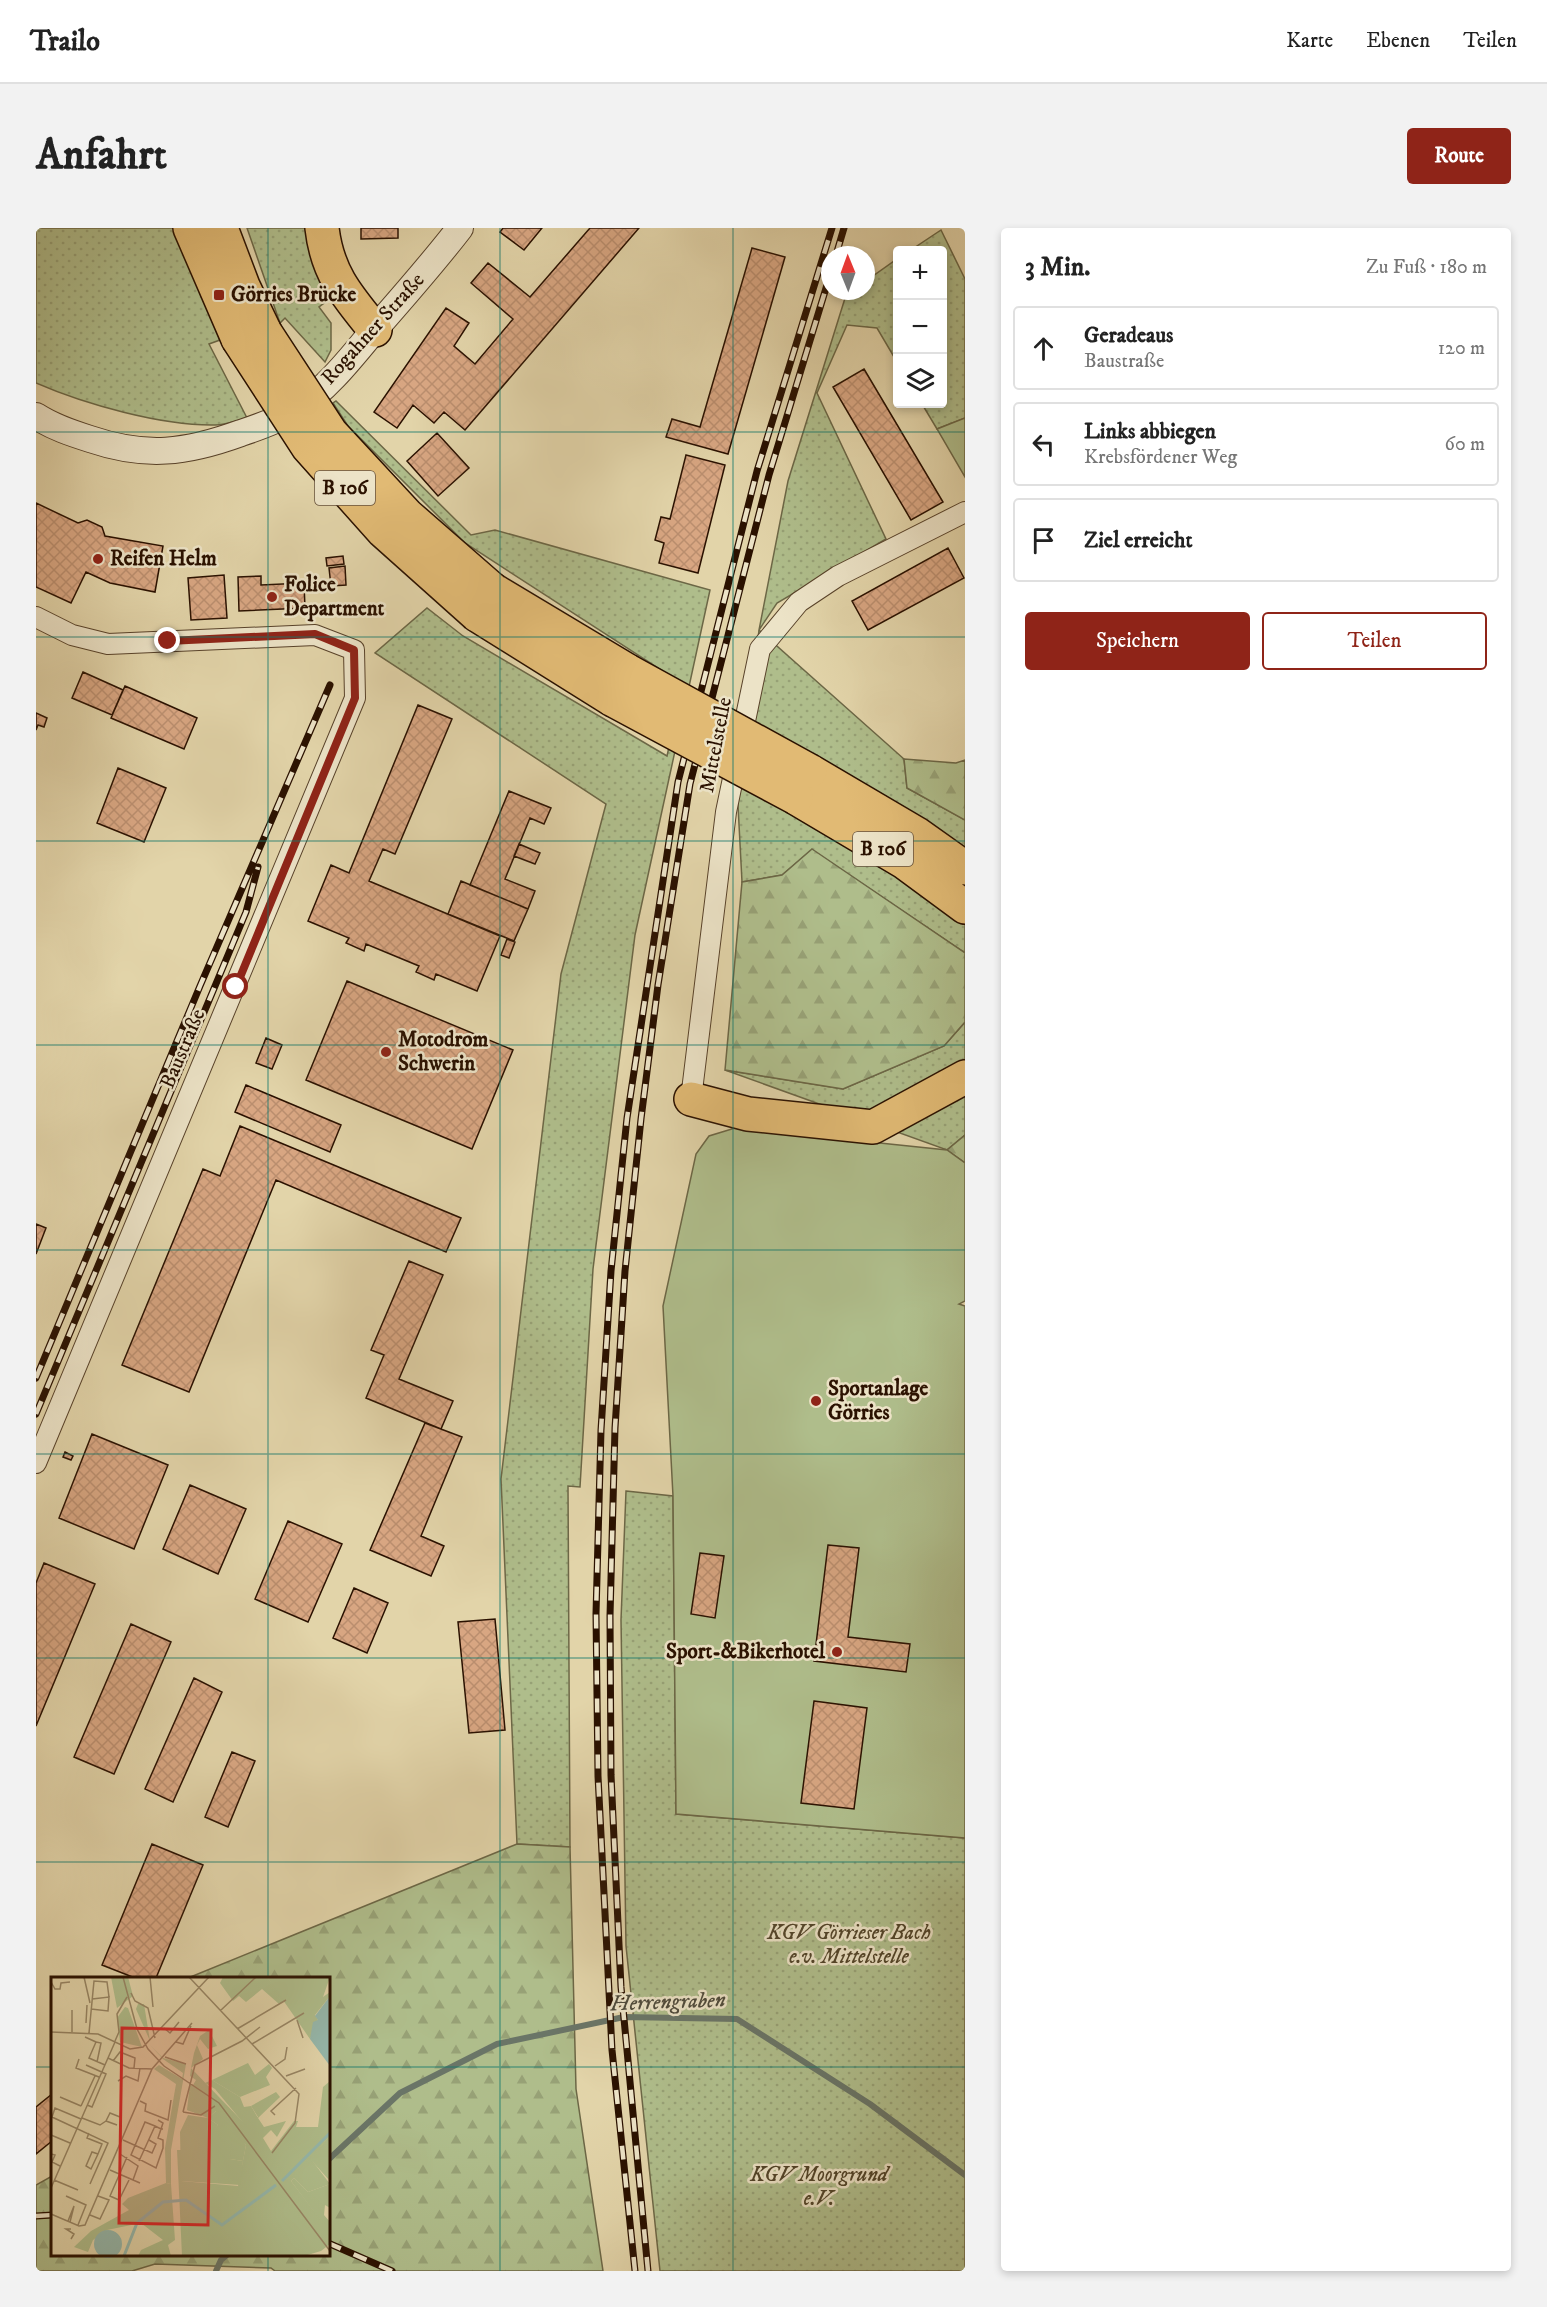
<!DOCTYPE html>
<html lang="de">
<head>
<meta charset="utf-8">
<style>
  body { margin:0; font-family:"IM FELL DW Pica",serif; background:#f2f2f2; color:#222 }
  .controls { position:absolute; right:18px; top:18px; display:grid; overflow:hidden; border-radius:6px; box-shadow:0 3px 9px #0003 }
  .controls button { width:54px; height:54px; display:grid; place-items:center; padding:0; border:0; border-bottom:2px solid #e0e0e0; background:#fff; color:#222; font:30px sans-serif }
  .compass { position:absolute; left:785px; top:18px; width:54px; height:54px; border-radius:50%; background:#fff; box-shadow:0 3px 9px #0003; rotate:359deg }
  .stop { position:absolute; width:18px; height:18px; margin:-14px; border:4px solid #8f2418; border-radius:50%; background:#fff }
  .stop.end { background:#8f2418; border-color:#fff; box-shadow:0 2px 6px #0008 }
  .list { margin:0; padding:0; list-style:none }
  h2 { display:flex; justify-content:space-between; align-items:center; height:78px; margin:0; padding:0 24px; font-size:26px }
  h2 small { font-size:20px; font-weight:400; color:#767676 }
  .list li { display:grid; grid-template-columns:39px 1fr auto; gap:18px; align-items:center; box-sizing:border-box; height:84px; margin:0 12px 12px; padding:0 12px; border:2px solid #e0e0e0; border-radius:6px }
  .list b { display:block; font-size:22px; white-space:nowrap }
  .list p { margin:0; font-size:20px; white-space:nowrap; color:#767676 }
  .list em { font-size:20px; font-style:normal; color:#767676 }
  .actions { display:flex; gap:12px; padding:18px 24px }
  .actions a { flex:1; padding:14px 0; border:2px solid #8f2418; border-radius:6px; text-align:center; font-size:21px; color:#8f2418 }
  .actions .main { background:#8f2418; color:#fff }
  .icon { flex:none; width:33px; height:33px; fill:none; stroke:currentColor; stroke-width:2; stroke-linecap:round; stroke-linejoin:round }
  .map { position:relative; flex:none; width:929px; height:2043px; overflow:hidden; border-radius:6px }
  header { display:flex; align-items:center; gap:36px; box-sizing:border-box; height:84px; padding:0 30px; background:#fff; border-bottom:2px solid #e0e0e0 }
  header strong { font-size:28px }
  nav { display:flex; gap:33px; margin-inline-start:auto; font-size:21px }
  .intro { display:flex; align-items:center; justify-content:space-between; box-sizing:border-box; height:144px; padding:0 36px }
  h1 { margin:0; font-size:42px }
  .button { padding:15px 27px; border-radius:6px; background:#8f2418; color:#fff; font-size:21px; font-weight:700 }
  main { display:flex; gap:36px; padding:0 36px }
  aside { flex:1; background:#fff; border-radius:6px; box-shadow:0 3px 9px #0003 }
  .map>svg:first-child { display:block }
</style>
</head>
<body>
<header>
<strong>Trailo</strong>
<nav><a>Karte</a><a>Ebenen</a><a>Teilen</a></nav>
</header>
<div class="intro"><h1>Anfahrt</h1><a class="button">Route</a></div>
<main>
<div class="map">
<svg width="929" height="2043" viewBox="0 0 929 2043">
  <defs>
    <pattern id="grass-dots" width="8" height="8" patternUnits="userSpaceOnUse" patternTransform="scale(1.5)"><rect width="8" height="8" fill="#afbd8b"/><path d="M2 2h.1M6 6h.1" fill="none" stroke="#97a176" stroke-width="1.8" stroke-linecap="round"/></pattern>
    <pattern id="forest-firs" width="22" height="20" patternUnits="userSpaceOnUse" patternTransform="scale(1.5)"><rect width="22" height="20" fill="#afbd8b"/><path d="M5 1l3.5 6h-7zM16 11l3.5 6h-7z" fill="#97a176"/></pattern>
    <pattern id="building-cross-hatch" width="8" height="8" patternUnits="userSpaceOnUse" patternTransform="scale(1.5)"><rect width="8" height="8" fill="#d8a682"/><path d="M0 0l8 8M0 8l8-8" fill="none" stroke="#ba8e6e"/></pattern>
  </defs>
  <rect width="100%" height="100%" fill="#e2d4a9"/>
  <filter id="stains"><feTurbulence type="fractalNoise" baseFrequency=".00333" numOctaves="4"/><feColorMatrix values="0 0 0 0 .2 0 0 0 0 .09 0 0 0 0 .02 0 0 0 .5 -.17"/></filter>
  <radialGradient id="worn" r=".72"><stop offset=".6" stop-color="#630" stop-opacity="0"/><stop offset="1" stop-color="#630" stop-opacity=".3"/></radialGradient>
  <path fill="url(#grass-dots)" stroke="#6c6746" stroke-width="1.5" d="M 0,0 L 138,0 L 184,112 L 173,116 L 211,190 C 200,193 189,197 179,197 C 126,198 48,176 0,155 Z
    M 211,0 L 286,0 L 306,62 L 283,79 L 295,95 L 295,122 L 289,134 L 249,90 L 244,95 Z
    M 905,2 L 929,51 L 929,190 L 901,201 L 886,176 L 906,176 L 906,22 L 875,22 Z
    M 861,31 L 861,134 L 841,100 L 811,97 L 781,165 L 850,311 L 741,375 L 723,402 L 868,531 L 871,560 L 929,592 L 929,725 L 776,622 L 746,647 L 706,654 L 702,577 L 704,557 L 723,402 L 752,253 L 810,67 L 815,63 L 830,63 L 830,53 Z
    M 300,173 L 435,307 L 459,302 L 674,362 L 599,707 L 557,1041 L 544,1259 L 532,1258 L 534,1619 L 481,1616 L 465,1251 L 525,746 L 570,576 L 339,425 L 391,380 L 427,408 L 631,528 L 647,456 L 429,315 L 312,198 L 297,175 Z
    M 929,794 L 929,907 L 911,922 L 689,842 L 807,861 L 908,818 Z
    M 590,1263 L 637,1268 L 640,1586 L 929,1610 L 929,2043 L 624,2043 L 590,1718 L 585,1392 Z"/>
  <path fill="url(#forest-firs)" stroke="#6c6746" stroke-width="1.5" d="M 868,531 L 920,535 L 929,532 L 929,592 L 871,560 Z
    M 776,621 L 929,725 L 929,794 L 908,818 L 807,861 L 689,842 L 706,654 L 746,647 Z
    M 929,907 L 929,935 L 911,922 Z
    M 481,1616 L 534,1619 L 540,1861 L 567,2043 L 239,2043 L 235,2040 L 119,2036 L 96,2043 L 0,2043 L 0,1957 L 16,1948 L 16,2026 L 292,2026 L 292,1750 L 152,1750 Z"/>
  <path fill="#afbd8b" stroke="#6c6746" stroke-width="1.5" d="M 929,190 L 929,249 L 901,201 Z
    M 699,900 L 911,922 L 929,935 L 929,1073 L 923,1076 L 929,1078 L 929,1610 L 640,1586 L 637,1268 L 627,1078 L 660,926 L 673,908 Z"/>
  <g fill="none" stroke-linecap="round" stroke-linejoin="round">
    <path stroke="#6a7567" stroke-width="6" d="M 292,1932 L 364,1865 L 461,1816 L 588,1789 L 701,1791 L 834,1876 L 929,1947
      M 180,2043 L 185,2032 L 192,2026"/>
  </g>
  <path fill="url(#building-cross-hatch)" stroke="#2a1100" stroke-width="1.5" d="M 325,0 L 362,0 L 362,10 L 325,11 Z
    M 467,0 L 506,0 L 488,22 L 464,4 Z
    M 554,0 L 603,0 L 429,202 L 408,184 L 398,195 L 377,177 L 361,200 L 338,184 L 410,80 L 433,95 L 418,118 L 439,136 L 477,91 L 435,55 L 452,35 L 494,69 Z
    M 716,20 L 749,29 L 692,226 L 630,209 L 636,191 L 664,199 Z
    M 828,141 L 907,274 L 875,292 L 797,159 Z
    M 401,205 L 433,240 L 402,268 L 371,233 Z
    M 650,227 L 689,237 L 662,345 L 623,335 L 628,315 L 619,312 L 625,289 L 634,291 Z
    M 0,275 L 42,295 L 51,292 L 66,299 L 69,308 L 127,318 L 119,364 L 74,355 L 50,344 L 35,375 L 0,359 Z
    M 912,320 L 928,350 L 832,402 L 816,373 Z
    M 307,328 L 308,336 L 291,338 L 290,330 Z
    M 309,338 L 310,357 L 295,358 L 293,340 Z
    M 188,347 L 191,390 L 155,392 L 152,350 Z
    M 225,348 L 225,357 L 268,355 L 269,380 L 203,383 L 202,349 Z
    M 47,444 L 87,462 L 76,487 L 36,470 Z
    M 89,458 L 161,490 L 148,521 L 75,490 Z
    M 382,477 L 416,491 L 359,626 L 347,621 L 333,653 L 464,708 L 441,763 L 400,746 L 398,752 L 380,744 L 383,738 L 330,716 L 328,723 L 310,715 L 313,710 L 272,693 L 295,637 L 313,645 Z
    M 0,485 L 11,490 L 8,499 L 2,497 L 0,502 Z
    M 82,540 L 130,560 L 108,614 L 61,595 Z
    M 473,563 L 515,580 L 508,596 L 494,590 L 469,651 L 499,663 L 492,681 L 434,657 Z
    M 483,616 L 504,625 L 499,636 L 478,628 Z
    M 425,653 L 492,681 L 478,713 L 412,686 Z
    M 471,711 L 479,714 L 473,730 L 465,727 Z
    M 311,753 L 477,822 L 436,921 L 270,852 Z
    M 230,810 L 246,817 L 236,841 L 220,835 Z
    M 210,857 L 305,897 L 294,924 L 199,884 Z
    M 204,898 L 425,990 L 410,1024 L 240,952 L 153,1164 L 86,1137 L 167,941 L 184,948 Z
    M 0,996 L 10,1000 L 0,1026 Z
    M 373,1033 L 407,1047 L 363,1151 L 417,1173 L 405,1201 L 330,1170 L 348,1127 L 335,1122 Z
    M 389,1195 L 426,1209 L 385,1308 L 408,1318 L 395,1348 L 334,1322 Z
    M 56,1206 L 132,1237 L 98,1321 L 23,1290 Z
    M 29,1224 L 37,1228 L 35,1232 L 27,1229 Z
    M 154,1257 L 210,1281 L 182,1346 L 127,1321 Z
    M 252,1293 L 306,1316 L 272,1394 L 219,1371 Z
    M 792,1317 L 823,1320 L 812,1409 L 874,1416 L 870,1444 L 778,1433 Z
    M 664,1325 L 688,1328 L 679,1390 L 655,1386 Z
    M 8,1335 L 59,1356 L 0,1498 L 0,1355 Z
    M 318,1360 L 352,1375 L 331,1425 L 297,1410 Z
    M 459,1391 L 469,1502 L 433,1505 L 422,1394 Z
    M 95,1396 L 135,1414 L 78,1546 L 38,1529 Z
    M 158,1450 L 186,1464 L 137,1574 L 109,1561 Z
    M 778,1473 L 831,1480 L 818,1581 L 765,1575 Z
    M 196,1524 L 219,1533 L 192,1599 L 169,1589 Z
    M 116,1616 L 167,1637 L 120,1750 L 99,1750 L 66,1737 Z
    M 16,1866 L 16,1913 L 0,1926 L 0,1879 Z"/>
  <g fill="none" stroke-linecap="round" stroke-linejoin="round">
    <defs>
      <path id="minor" d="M 0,389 L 36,407 L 72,416 L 279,407 L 318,422 L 319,470 L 0,1235
        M 655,871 L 690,584 L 724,421 L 763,374 L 802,348 L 929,284"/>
      <path id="tertiary" d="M 0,188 C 17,199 35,205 54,211 C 110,230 150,225 205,205 C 223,199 243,192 259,182 C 291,161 315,130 339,101 C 368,68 397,35 424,0"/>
      <path id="trunk" d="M 154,0 L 202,111
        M 185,0 L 207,58 L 229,104
        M 286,0 C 291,45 311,68 339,102
        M 457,362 L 592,443
        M 441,387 L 577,472
        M 774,543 L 881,606 L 929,640
        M 760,570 L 868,634 L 929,679
        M 655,871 L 712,886 L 837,899 L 929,849"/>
    </defs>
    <use href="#minor" stroke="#58422a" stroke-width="22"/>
    <use href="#tertiary" stroke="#58422a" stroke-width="28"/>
    <use href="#trunk" stroke="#2a1100" stroke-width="36"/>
    <use href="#minor" stroke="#ece3c7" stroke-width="20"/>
    <use href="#tertiary" stroke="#ece3c7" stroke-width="26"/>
    <use href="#trunk" stroke="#e1ba74" stroke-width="33"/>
    <defs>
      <path id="rail" d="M 800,27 L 808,0
        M 0,1150 L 164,758 L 294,457
        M 0,1186 L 210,684 L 222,639
        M 0,1988 L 16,1987
        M 292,2015 L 356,2043
        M 599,2043 L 576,1822 L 562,1548 L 560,1386 L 565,1202 L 575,1043 L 591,890 L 642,554 L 721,243 L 796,0
        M 612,2043 L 585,1759 L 575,1547 L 574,1388 L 579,1200 L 589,1043 L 605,891 L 622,757 L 654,556 L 733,247 L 794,47"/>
    </defs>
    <use href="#rail" stroke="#2a1100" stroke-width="7"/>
    <use href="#rail" stroke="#ece3c7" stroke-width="4.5" stroke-dasharray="14" stroke-linecap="butt"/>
    <defs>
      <path id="trunk-bridge" d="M 229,104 L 295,205 L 371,287 L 457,362
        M 202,111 L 272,219 L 347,303 L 441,387
        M 592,443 L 774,543
        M 577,472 L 760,570"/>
    </defs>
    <use href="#trunk-bridge" stroke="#2a1100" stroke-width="36" stroke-linecap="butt"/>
    <use href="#trunk-bridge" stroke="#e1ba74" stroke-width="33"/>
  </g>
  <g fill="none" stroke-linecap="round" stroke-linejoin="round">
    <path stroke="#8f2418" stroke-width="8" d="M 132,413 L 279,406 L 318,422 L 319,470 L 200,759"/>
  </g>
  <path fill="none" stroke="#0f766e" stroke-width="1.5" stroke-opacity="0.55" d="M 232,0 L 232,1750M 464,0 L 464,2043M 697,0 L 697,2043M 0,204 L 929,204M 0,409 L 929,409M 0,613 L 929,613M 0,817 L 929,817M 0,1022 L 929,1022M 0,1226 L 929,1226M 0,1430 L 929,1430M 0,1634 L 929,1634M 0,1839 L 16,1839M 292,1839 L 929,1839M 232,2026 L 232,2043"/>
  <g fill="#8f2418" stroke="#ece3c7" stroke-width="2">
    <rect x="177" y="61" width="12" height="12" rx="3"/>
    <circle cx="62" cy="331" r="6"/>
    <circle cx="236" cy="369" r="6"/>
    <circle cx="350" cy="824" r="6"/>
    <circle cx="780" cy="1173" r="6"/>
    <circle cx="801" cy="1424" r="6"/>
  </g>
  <g text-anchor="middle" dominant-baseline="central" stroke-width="5" stroke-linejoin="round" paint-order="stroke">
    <g fill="#ece3c7" stroke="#64503c" stroke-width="1.5">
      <rect x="279" y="243" width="60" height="34" rx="4.5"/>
      <rect x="817" y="604" width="60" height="34" rx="4.5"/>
    </g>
    <g font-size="20" font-weight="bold" fill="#2a1100">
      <text x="309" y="260">B 106</text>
      <text x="847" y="621">B 106</text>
    </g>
    <g font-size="21" font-weight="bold" fill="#2a1100" stroke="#ece3c7" text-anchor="start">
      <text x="195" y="67">Görries Brücke</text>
      <text x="74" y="331">Reifen Helm</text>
      <text x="248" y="357">Folice<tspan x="248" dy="24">Department</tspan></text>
      <text x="362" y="812">Motodrom<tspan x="362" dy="24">Schwerin</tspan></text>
      <text x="792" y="1161">Sportanlage<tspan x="792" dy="24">Görries</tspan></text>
      <text x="789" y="1424" text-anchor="end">Sport-&amp;Bikerhotel</text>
    </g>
    <g font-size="21" fill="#2a1100" stroke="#ece3c7">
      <text transform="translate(337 101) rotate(-48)">Rogahner Straße</text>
      <text transform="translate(680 517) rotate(-79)">Mittelstelle</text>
      <text transform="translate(147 821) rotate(-67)">Baustraße</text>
    </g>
    <g font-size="21" font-style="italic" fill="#52452a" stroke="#ece3c7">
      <text x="813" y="1705">KGV Görrieser Bach<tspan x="813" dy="24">e.v. Mittelstelle</tspan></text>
      <text x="783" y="1947">KGV Moorgrund<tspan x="783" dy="24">e.V.</tspan></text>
    </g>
    <g font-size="22" font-style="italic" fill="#4f4b3c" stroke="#ece3c7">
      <text transform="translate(632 1774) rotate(-2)">Herrengraben</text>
    </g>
  </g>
  <g transform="translate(15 1749)">
    <rect width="279" height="279" fill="#e2d4a9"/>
    <path d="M 60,0 L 77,0 L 82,19 L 66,31 ZM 172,0 L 216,0 L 235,23 L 228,27 L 211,12 L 195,25 L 188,19 L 182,24 L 169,6 ZM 87,27 L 93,27 L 99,64 L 85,32 ZM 74,30 L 77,31 L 91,70 L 69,65 L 66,41 ZM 158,53 L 166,69 L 157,72 L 149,62 L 146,68 L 152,82 L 140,91 L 194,147 L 207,140 L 200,129 L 225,115 L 229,120 L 207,141 L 213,150 L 235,144 L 226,160 L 220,153 L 212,161 L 220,174 L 243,144 L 247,144 L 245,150 L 267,150 L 272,110 L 279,104 L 279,158 L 260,182 L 279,207 L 257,215 L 243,201 L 240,204 L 279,255 L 279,267 L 270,274 L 253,279 L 131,279 L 126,173 L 130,173 L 130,204 L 187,209 L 195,168 L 165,134 L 157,141 L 136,133 L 142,114 L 138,115 L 138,106 L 142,108 L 145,103 L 139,99 L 140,91 L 143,76 L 149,59 ZM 99,68 L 112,81 L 135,87 L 120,173 L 120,207 L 115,206 L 114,171 L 125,107 L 103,92 L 108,88 L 131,102 L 132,96 L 112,82 ZM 197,86 L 204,98 L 218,87 L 221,91 L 215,100 L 219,108 L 189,120 L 161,103 Z" fill="#afbd8b"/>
    <path d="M 216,0 L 279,0 L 272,20 L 279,15 L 279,19 L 264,38 L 267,43 L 259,62 ZM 161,103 L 189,120 L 193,130 L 200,129 L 207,141 L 194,148 L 164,112 L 154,106 ZM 144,112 L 162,125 L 147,135 L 136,133 L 138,115 ZM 165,134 L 172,135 L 195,168 L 192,184 L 179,182 L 158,155 L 167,148 L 157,141 ZM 279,158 L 279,204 L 259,182 ZM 243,201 L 257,215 L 279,207 L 279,231 L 274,228 L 273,238 L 279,245 L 278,255 L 240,204 ZM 115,206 L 120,207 L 124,263 L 117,268 L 120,279 L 87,279 L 90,273 L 112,263 L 90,246 L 56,253 L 42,263 L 37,275 L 23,270 L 40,254 L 78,233 L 71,227 L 77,221 Z" fill="#afbd8b"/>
    <path d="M 137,138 L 157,141 L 167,148 L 159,156 L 181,160 L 179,182 L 192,184 L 189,208 L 130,204 L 129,155 Z" fill="#afbd8b"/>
    <path d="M 279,19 L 279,89 L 259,62 L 262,45 L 267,43 L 264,39 ZM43 267a14 14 0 1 1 28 0a14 14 0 1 1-28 0Z" fill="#95b8ac"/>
    <path fill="none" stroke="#95b8ac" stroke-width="3" d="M 231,204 L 279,156M 73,279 L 86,246 L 112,225 L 135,223 L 171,248 L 225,208"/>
    <path fill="none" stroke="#988665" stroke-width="1.5" d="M 33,0 L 39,26M 72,0 L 86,52 L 97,72 L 113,89 L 168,126 L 279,274M 99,0 L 102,30M 138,0 L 248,117 L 244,146 L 221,176M 0,5 L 4,12 L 9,12 L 10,6 L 19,5M 80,16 L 84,24 L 97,31 L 104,61M 40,32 L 57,34 L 58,20 L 41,22M 21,33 L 21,55M 169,34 L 205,0M 246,43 L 252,61M 35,46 L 36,28M 113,51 L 119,56 L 128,45M 186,52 L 235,23M 0,55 L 47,57 L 79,72 L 92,70 L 158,0M 38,56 L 43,4 L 56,5 L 58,20M 34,60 L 45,65 L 38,81 L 54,88M 64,64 L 68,55 L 66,37 L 76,20M 45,65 L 50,66 L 46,85M 125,65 L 132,67 L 140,49M 201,67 L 253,36M 114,80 L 135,87M 57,81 L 78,91 L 101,92M 28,82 L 25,91 L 48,100M 62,84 L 69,75 L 84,81 L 83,91M 35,88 L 55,97 L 41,130 L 36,128M 224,89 L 234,82 L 236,70M 235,99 L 254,92M 67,104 L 75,99 L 87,104 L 89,91M 9,120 L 30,129M 89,124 L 95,127 L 94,134 L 117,143 L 120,123M 30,129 L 44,99M 132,135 L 144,88 L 191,64 L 209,50M 132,135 L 150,138 L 164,129M 224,138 L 220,134 L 245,111M 31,141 L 49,148 L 55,144M 30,142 L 4,131 L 1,140 L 57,166 L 39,207M 107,143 L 112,146 L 107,161 L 112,163 L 112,171 L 105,191 L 80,178 L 94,145 L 104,149 L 110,152 L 112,152M 66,148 L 55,144 L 59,136 L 69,140M 38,156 L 36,161 L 51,167 L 47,177 L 40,192 L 35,189 L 41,175 L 47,177M 0,158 L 19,166M 72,163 L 101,176 L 105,167 L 98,163M 0,177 L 4,178 L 1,185 L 9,189M 69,177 L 87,189 L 82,203M 76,180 L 59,219 L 68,223 L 78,203M 88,184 L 104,149M 59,193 L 89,206M 3,203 L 27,213M 0,211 L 64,65M 15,219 L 35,228 L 27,248M 0,237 L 28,249 L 34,248 L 101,92 L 141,46M 39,238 L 49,242 L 58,223 L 47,219M 17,244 L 23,229 L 19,245M 20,262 L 23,257 L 15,252 L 20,252"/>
    <path fill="#d62828" fill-opacity="0.15" stroke="#d62828" stroke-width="3" d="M 71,51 L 160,53 L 157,248 L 68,246 Z"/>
    <rect width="279" height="279" fill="none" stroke="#2a1100" stroke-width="3"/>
  </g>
  <rect width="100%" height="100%" filter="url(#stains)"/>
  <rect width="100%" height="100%" fill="url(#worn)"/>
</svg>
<div class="controls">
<button>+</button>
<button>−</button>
<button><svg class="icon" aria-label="layers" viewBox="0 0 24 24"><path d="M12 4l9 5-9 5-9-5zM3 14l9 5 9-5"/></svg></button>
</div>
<svg class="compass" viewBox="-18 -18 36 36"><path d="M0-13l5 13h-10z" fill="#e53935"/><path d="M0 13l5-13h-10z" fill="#767676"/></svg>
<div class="stop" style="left:200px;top:759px"></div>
<div class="stop end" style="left:132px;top:413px"></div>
</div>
<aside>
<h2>3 Min.<small>Zu Fuß · 180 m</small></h2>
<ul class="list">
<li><svg class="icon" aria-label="ahead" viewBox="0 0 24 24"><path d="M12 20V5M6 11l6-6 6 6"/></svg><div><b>Geradeaus</b><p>Baustraße</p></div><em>120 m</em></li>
<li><svg class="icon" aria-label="left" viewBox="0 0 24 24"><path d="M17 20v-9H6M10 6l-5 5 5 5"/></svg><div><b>Links abbiegen</b><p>Krebsfördener Weg</p></div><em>60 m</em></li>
<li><svg class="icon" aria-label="arrive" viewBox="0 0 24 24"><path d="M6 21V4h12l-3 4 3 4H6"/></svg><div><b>Ziel erreicht</b></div></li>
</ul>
<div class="actions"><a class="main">Speichern</a><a>Teilen</a></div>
</aside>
</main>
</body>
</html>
